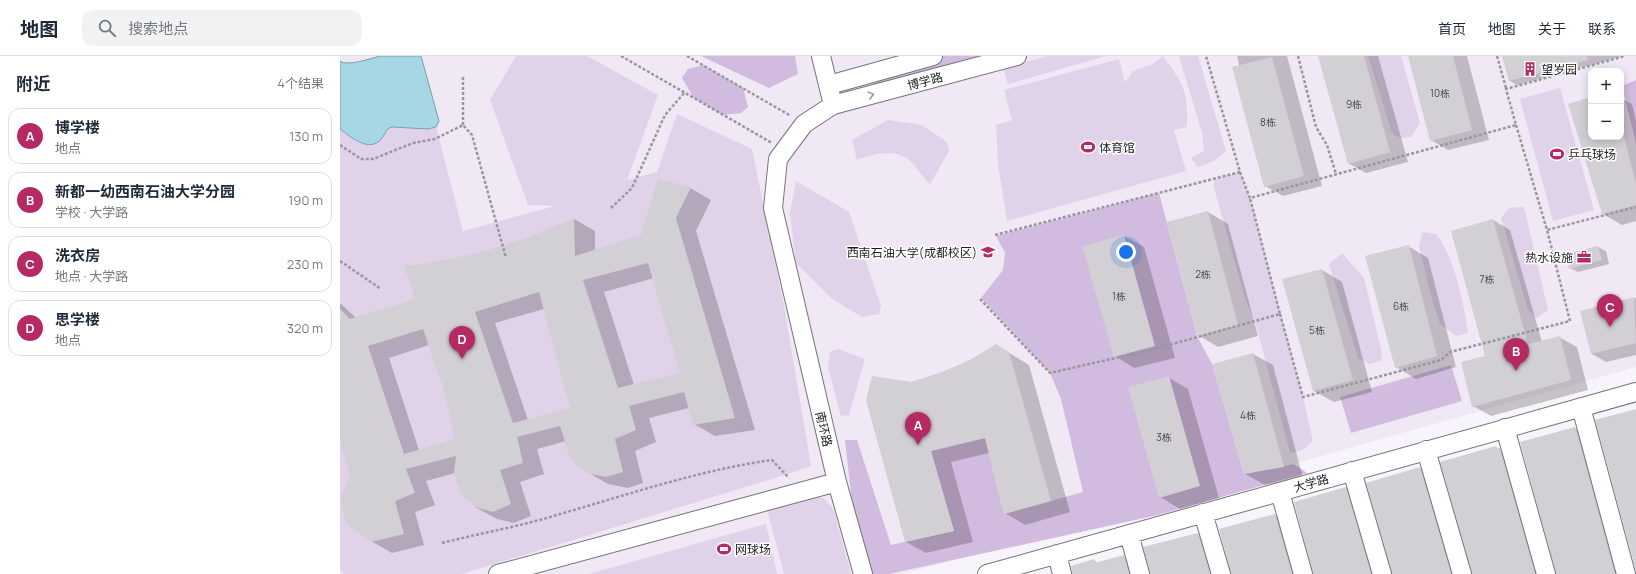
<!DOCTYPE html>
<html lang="zh">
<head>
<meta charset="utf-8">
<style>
  body { margin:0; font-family:Manrope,"Noto Sans SC",sans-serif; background:#f2f2f3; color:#1f2937 }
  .controls { position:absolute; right:12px; top:12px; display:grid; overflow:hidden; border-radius:8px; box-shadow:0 2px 10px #0003 }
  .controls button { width:36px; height:36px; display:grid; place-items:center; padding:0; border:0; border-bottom:1px solid #e0e1e3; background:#fff; color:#1f2937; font:20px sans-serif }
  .you { position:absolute; left:786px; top:196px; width:14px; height:14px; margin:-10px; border:3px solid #fff; border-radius:50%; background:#1a73e8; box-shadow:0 0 0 6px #1a73e833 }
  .badge { display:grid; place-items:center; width:26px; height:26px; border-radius:50%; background:#b52a64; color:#fff; font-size:13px; font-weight:700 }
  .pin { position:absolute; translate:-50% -33px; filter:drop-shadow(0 1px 2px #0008) }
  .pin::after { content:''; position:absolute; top:21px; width:14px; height:12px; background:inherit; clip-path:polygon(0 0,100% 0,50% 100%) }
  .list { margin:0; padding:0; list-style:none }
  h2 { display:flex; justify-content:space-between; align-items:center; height:52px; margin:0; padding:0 16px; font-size:17px }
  h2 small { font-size:13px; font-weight:400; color:#747a83 }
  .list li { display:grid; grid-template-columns:26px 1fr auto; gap:12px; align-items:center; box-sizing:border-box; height:56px; margin:0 8px 8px; padding:0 8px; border:1px solid #e0e1e3; border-radius:12px }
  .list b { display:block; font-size:15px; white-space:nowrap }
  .list p { margin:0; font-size:13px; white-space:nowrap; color:#747a83 }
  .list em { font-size:13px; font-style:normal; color:#747a83 }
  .icon { flex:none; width:22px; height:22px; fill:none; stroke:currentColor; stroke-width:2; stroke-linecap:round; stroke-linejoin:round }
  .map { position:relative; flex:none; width:1296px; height:518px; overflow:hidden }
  header { display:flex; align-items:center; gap:24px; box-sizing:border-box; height:56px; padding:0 20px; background:#fff; border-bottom:1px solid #e0e1e3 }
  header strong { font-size:19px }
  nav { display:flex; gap:22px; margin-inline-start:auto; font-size:14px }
  .search { width:280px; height:36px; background:#f2f2f3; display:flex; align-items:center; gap:10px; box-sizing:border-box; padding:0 14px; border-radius:12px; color:#747a83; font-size:15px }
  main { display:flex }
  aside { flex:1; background:#fff }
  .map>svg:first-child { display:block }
</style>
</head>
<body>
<header>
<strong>地图</strong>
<div class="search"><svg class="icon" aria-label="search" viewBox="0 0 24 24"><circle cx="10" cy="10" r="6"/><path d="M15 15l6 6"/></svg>搜索地点</div>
<nav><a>首页</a><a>地图</a><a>关于</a><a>联系</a></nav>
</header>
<main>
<aside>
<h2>附近<small>4个结果</small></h2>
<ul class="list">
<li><span class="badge">A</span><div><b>博学楼</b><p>地点</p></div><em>130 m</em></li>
<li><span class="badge">B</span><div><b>新都一幼西南石油大学分园</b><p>学校 · 大学路</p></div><em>190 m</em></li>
<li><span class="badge">C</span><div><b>洗衣房</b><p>地点 · 大学路</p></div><em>230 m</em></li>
<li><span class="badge">D</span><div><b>思学楼</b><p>地点</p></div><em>320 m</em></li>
</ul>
</aside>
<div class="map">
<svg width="1296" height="518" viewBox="0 0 1296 518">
  <rect width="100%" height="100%" fill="#f8f4fb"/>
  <path fill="#f0e8f5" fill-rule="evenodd" d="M 0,0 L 1296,0 L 1296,311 L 564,518 L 0,518 ZM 1251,15 L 1281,15 L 1281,81 L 1251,81 Z"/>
  <path fill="#e0d2e9" d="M 176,0 L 247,0 L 318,39 L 287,124 L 317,116 L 337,58 L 412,93 L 444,250 L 471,410 L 451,417 L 122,518 L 4,518 L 0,514 L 0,73 L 17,86 L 43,81 L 47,72 L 52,71 L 92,73 L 96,71 L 123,175 L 215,150 L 188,149 L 150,44 Z
    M 708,0 L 766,0 L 668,28 L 663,12 Z
    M 823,0 C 844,29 848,34 847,71 L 834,74 L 846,115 L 667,165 L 658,108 L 656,69 L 672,64 L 664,34 L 779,3 L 785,26 L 793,15 L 813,8 Z
    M 839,0 L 858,0 L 886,95 L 874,105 L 858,111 L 851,102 L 864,95 L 862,77 Z
    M 1028,0 L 1061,0 L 1080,67 L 1071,81 L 1060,82 L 1052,77 Z
    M 1220,32 L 1254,154 L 1213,165 L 1180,43 Z
    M 548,64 L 582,69 L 607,86 L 609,95 L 590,128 C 584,123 580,116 574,109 C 558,91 537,97 517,104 L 512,84 Z
    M 900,116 L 910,142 L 963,341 L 973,385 L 963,394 L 950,397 L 915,265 L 906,246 L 874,132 L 874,123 Z
    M 456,125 L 509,156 L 541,250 L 539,258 L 522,261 L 492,243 L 456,207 L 450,157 Z
    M 1184,151 L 1208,254 L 1196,262 L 1188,254 L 1161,162 L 1169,152 Z
    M 1082,176 L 1096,178 C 1114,200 1124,248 1128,277 L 1116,280 L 1100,268 L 1091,240 L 1079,190 Z
    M 1002,197 L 1024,222 L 1041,293 L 1042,304 L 1030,308 L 1018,302 L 989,208 Z
    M 498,293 L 525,303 L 509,359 L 501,360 L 488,312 L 490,296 Z
    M 470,442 L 484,442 L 493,453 L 511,518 L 444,518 L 427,453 Z
    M 426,468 L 437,518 L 249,518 Z"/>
  <path fill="#d1bbdf" d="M 361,0 L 455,0 L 458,18 L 429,32 Z
    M 599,0 L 666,0 L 535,36 L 531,19 Z
    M 363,9 L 403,32 L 408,51 L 401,57 L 383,59 L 353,41 L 342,22 L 348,13 Z
    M 1296,24 L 1296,88 L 1282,30 Z
    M 819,137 L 857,280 L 872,308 L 904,418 L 954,408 L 967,417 L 818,459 L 549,518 L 520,518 L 505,384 L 517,384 L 551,489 L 614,475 L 591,395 L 645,382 L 664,458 L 743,436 L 721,343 L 710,317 L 641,242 L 663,214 L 665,197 L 656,180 Z
    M 1111,309 L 1122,345 L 1011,377 L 1000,341 Z"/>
  <path fill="#a5d7e4" stroke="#7c9fa9" d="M 40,0 L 81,0 L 99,65 L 96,71 L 88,73 L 52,71 C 45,73 46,77 42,82 C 30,98 11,81 0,73 L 0,5 C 7,11 32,2 40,0 Z"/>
  <path fill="#0003" fill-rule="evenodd" d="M 897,0 L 947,0 L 982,130 L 943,140 L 925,130 Z
    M 979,0 L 1038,0 L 1068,106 L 1026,117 L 1008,107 Z
    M 1069,0 L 1127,0 L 1149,84 L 1108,94 L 1091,84 Z
    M 1163,0 L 1282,0 L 1177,29 L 1170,25 Z
    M 1251,42 L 1251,81 L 1281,81 L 1281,42 L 1292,48 L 1296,65 L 1296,165 L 1282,169 L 1263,158 L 1230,48 Z
    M 350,132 L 371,144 L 356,175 L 415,374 L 375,380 L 354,368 L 349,352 L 309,362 L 316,386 L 295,395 L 303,427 L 288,432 L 268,428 L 247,416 L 226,385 L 197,393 L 204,418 L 180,426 L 191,460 L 174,467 L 157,463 L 135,451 L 115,417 L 86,425 L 95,449 L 75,456 L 84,489 L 52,497 L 31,485 L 7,467 L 1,442 L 11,422 L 0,381 L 0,247 L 16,262 L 76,244 L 78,210 L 134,199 L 187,183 L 234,163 L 255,175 L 255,194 L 302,180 ZM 314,222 L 341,318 L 294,329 L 264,236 ZM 204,253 L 231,353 L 188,364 L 155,267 ZM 89,289 L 105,334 L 116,383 L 79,394 L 49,302 Z
    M 868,156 L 888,168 L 918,280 L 878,291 L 858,279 Z
    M 1153,164 L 1170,174 L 1202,286 L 1219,281 L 1237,291 L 1248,334 L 1151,360 L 1133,350 L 1146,301 Z
    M 784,180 L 804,191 L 835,302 L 794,312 L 775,300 Z
    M 1068,190 L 1088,202 L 1116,311 L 1076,323 L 1056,311 Z
    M 1258,191 L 1266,195 L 1269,208 L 1238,216 L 1230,212 L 1227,198 Z
    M 982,214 L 1002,226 L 1032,336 L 994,346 L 974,335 Z
    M 1296,242 L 1296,299 L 1266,306 L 1252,298 L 1242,256 Z
    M 656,289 L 689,309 L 730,456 L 685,469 L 665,457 L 649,397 L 611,406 L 633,486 L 586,497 L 566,486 L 571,327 L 602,317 L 631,305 Z
    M 913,298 L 933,309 L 963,422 L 925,429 L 905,418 Z
    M 828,321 L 848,333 L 879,442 L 840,453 L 820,441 Z
    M 1235,372 L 1250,380 L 1287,518 L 1217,518 L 1181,387 Z
    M 1156,391 L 1174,401 L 1207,518 L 1133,518 Z
    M 1080,412 L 1094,420 L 1123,518 L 1052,518 Z
    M 1006,432 L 1020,441 L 1043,518 L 974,518 Z
    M 935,459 L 949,467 L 964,518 L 892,518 Z
    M 858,478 L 872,486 L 882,518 L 811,518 Z
    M 784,500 L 798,508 L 801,518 L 733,518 L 753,504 L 758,507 Z"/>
  <path fill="#d2cfd5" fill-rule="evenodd" d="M 978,0 L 1024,0 L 1050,96 L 1008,108 Z
    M 1068,0 L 1113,0 L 1132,74 L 1090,85 Z
    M 1162,0 L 1247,0 L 1248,4 L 1169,25 Z
    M 932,1 L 964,120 L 924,131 L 892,11 Z
    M 1251,41 L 1251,81 L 1284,81 L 1296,128 L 1296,149 L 1262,158 L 1228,48 Z
    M 318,123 L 351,131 L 336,162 L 395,362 L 353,369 L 344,336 L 289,350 L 296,374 L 275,383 L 283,416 L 266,421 L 246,417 L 230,402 L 220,370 L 177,381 L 183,407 L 160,414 L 171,448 L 153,456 L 135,451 L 121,438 L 114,416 L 116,400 L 66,413 L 75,437 L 55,445 L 64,478 L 31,486 L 6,467 L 0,444 L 10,421 L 0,385 L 0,253 L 10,263 L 75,243 L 64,209 L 78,209 L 134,198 L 187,182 L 234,162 L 235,200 L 301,179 ZM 308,207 L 340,317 L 278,332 L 243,224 ZM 199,236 L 230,352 L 173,367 L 135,256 ZM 83,273 L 104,334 L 115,383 L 64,398 L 28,290 Z
    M 868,155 L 898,269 L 857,280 L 827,166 Z
    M 1153,163 L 1188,288 L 1220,280 L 1231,324 L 1132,351 L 1121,306 L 1145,300 L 1111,175 Z
    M 784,179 L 815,290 L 774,301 L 742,190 Z
    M 1069,189 L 1097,300 L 1055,312 L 1025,200 Z
    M 1258,190 L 1262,204 L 1229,213 L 1226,198 Z
    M 982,213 L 1013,324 L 973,335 L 942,223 Z
    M 1294,241 L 1296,287 L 1251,298 L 1240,255 Z
    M 656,288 L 669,296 L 711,445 L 664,458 L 645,382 L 591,395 L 614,475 L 565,486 L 526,344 L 532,320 L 571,326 L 602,316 L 630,304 Z
    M 913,297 L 944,411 L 904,418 L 872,308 Z
    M 829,320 L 860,430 L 819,442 L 788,331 Z
    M 1296,353 L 1296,515 L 1255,364 Z
    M 1235,371 L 1275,518 L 1216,518 L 1180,386 Z
    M 1156,390 L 1157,392 L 1160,392 L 1195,518 L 1132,518 L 1100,406 Z
    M 1080,411 L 1111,518 L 1052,518 L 1026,427 Z
    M 1006,431 L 1031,518 L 973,518 L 954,446 Z
    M 935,458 L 952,518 L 891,518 L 879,473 Z
    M 858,477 L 870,518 L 810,518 L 803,491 Z
    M 784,499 L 789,518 L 732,518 L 731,510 L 754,503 L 755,507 Z"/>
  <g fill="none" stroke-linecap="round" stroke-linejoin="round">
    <defs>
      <path id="minor" d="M 489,29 L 593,0
        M 493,49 L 677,0
        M 1241,351 L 1286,518
        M 1165,372 L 1206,518
        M 1086,394 L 1122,518
        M 1012,415 L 1042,518
        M 497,426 L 523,518
        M 940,436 L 963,518
        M 863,457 L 881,518
        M 789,478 L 800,518
        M 717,498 L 722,518
        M 158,518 L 497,426 L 433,152 L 438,103 L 464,68 L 493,49 L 481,0
        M 647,518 L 1296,336"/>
    </defs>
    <use href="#minor" stroke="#767278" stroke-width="20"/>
    <path stroke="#9a979c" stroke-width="2.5" stroke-dasharray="3 2" stroke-linecap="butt" d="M 281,0 L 432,87
      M 347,0 L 451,60
      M 958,0 L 976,71 L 987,89 L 996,118
      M 1157,0 L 1166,32
      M 123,69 L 123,19
      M 1176,69 L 1207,174 L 1296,151
      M 0,89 L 21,103 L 33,103 L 73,87 L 95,83 L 123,69 L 132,79 L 166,202
      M 900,116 L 910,142 L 1176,69 L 1166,33 L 1285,0
      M 271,152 L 292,132 L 325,59 L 345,36
      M 655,179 L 900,116 L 866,0
      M 0,205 L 41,233
      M 640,243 L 710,317 L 815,293 L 940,258 L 910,142
      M 940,258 L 963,341 L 1101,304 L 1110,296 L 1230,265 L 1207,174
      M 102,487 C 141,477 182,470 220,458 C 290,438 360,414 432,404 L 449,422"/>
    <use href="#minor" stroke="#fff" stroke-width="18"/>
  </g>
  <defs><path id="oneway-chevron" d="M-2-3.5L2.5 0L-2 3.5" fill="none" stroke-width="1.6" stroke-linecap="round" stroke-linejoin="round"/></defs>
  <use stroke="#9a999a" href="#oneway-chevron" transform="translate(531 39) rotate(-15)"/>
  <defs>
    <symbol id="building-bare" viewBox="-9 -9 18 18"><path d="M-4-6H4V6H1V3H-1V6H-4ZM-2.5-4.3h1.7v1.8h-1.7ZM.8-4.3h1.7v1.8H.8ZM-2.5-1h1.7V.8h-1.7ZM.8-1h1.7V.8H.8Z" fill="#b52a64" stroke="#fff" stroke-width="2.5" paint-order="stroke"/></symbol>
    <symbol id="stadium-bare" viewBox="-9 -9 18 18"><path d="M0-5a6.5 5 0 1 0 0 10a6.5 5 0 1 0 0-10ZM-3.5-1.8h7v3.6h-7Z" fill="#b52a64" stroke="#fff" stroke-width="2.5" paint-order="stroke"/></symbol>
    <symbol id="university-bare" viewBox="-9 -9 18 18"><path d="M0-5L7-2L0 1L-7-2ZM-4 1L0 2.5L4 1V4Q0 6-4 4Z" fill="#b52a64" stroke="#fff" stroke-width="2.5" paint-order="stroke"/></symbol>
    <symbol id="office-bare" viewBox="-9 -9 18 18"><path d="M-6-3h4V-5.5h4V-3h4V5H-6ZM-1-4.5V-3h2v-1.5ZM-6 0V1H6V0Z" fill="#b52a64" stroke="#fff" stroke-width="2.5" paint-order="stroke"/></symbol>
  </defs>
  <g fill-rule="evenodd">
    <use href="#building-bare" x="1180" y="3" width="20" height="20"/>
    <use href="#stadium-bare" x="738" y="81" width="20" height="20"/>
    <use href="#stadium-bare" x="1207" y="88" width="20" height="20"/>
    <use href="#university-bare" x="638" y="186" width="20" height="20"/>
    <use href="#office-bare" x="1234" y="191" width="20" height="20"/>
    <use href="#stadium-bare" x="374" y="483" width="20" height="20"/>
  </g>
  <g text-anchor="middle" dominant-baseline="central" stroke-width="3" stroke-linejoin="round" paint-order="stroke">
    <g font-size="10" fill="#4b4a4c">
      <text x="1100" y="37">10栋</text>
      <text x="1014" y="48">9栋</text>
      <text x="928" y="66">8栋</text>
      <text x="863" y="218">2栋</text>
      <text x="1147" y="223">7栋</text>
      <text x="779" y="240">1栋</text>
      <text x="1061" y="250">6栋</text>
      <text x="977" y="274">5栋</text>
      <text x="908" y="359">4栋</text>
      <text x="824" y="381">3栋</text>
    </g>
    <g font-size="12" fill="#1e1d1f" stroke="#fff" text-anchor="start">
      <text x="1201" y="13">望岁园</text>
      <text x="759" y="91">体育馆</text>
      <text x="1228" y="98">乒乓球场</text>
      <text x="637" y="196" text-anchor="end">西南石油大学(成都校区)</text>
      <text x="1233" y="201" text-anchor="end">热水设施</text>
      <text x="395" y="493">网球场</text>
    </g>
    <g font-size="12" fill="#1e1d1f" stroke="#fff">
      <text transform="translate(585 25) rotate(-15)">博学路</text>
      <text transform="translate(484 373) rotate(77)">南环路</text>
      <text transform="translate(971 427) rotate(-16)">大学路</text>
    </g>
  </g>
</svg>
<div class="controls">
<button>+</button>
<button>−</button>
</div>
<div class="you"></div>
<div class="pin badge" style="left:578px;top:389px">A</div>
<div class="pin badge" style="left:1176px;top:315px">B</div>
<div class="pin badge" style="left:1270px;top:271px">C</div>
<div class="pin badge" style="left:122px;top:303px">D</div>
</div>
</main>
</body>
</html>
